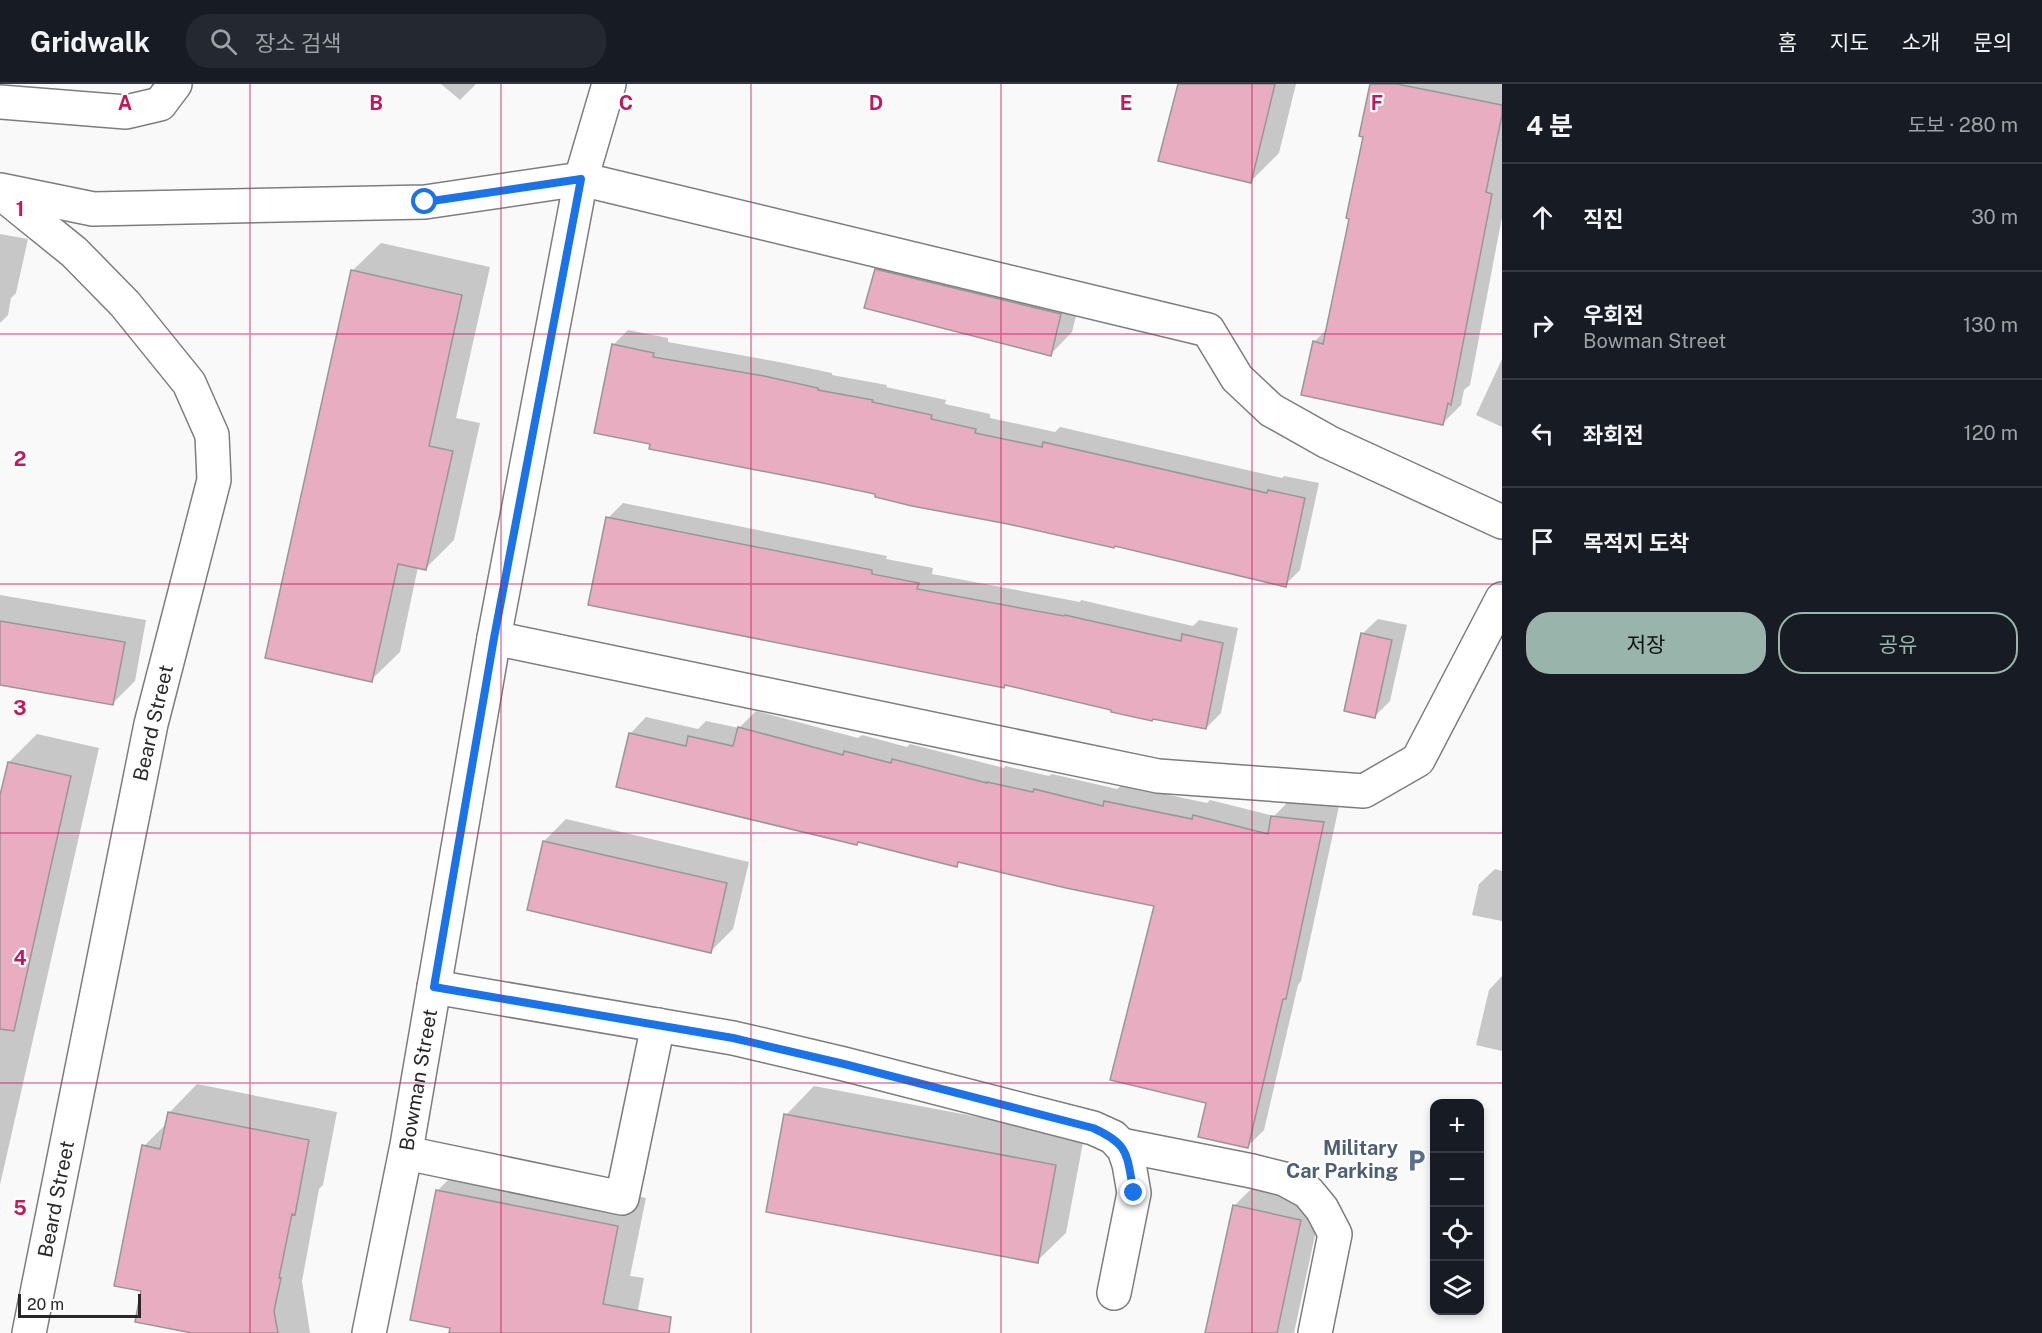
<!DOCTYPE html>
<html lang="ko">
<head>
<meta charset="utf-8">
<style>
  body { margin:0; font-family:"Public Sans","Noto Sans KR",sans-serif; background:#242831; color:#f1f3f6 }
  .controls { position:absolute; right:18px; bottom:18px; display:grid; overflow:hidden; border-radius:12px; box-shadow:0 3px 9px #0003 }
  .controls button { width:54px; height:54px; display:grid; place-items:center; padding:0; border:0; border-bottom:2px solid #363941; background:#171b24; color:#f1f3f6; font:30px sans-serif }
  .scale { position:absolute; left:18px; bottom:15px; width:123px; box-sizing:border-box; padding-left:6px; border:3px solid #282829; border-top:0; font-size:16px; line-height:21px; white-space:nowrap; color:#282829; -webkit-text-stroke:4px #fff; paint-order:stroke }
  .stop { position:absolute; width:18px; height:18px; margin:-14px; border:4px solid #1a73e8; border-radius:50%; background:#fff }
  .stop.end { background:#1a73e8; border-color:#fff; box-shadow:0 2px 6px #0008 }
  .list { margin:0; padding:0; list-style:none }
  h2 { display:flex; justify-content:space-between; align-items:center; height:78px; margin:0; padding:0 24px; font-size:26px }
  h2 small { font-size:20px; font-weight:400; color:#9ea1a6 }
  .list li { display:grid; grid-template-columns:39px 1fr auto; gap:18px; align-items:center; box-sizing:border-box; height:108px; padding:0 24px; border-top:2px solid #363941 }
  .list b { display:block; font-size:22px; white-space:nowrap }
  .list p { margin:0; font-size:20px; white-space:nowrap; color:#9ea1a6 }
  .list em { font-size:20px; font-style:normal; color:#9ea1a6 }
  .actions { display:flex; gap:12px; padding:18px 24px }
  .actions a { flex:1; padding:14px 0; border:2px solid #98b4ab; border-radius:24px; text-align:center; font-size:21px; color:#98b4ab }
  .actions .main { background:#98b4ab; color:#111 }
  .icon { flex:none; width:33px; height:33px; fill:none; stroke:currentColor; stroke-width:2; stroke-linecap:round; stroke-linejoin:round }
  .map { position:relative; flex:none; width:1502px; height:1249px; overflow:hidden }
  header { display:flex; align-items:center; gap:36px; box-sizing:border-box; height:84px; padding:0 30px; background:#171b24; border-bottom:2px solid #363941 }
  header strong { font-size:28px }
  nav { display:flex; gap:33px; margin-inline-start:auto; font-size:21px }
  .search { width:420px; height:54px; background:#242831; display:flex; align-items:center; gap:15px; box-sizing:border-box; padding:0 21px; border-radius:24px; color:#9ea1a6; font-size:22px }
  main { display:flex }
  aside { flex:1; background:#171b24 }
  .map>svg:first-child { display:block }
</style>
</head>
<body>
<header>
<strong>Gridwalk</strong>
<div class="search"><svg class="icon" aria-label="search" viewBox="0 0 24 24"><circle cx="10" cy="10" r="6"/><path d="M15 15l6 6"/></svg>장소 검색</div>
<nav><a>홈</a><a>지도</a><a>소개</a><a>문의</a></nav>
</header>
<main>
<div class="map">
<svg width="1502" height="1249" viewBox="0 0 1502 1249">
  <rect width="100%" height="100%" fill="#f9f9fa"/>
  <path fill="#0003" d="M 441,0 L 476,0 L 460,16 Z
    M 1179,0 L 1296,0 L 1279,69 L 1250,98 Z
    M 1371,0 L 1502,0 L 1502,133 L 1470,301 L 1464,306 L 1461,321 L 1442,340 L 1314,258 L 1328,244 L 1351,134 Z
    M 0,150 L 28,155 L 16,209 L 11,214 L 8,231 L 0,239 Z
    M 381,159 L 490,183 L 456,334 L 480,339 L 454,456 L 425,485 L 418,483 L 400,568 L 371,596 L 352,187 Z
    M 898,164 L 1082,208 L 1072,248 L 1050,271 L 876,186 Z
    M 628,246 L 668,254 L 668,258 L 779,278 L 832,289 L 832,291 L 887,301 L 886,303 L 946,316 L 945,320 L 990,330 L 990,334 L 1055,348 L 1060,343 L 1282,394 L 1284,392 L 1319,399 L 1300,486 L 1285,501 L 1149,468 L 652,358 L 613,261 Z
    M 1502,275 L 1502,343 L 1476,331 Z
    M 623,419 L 887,472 L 886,475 L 933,484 L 932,490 L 1080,518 L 1081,516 L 1193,542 L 1199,536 L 1238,544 L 1221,629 L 1206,644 L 608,434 Z
    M 0,511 L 146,536 L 135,597 L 113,619 L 0,600 Z
    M 1378,535 L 1407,541 L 1390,617 L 1375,632 L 1362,550 Z
    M 756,627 L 858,654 L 862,651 L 907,663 L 910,660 L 1004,684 L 1005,682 L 1049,692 L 1052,690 L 1117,705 L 1122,701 L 1207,719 L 1210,716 L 1274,732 L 1289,717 L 1339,722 L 1301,897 L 1298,901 L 1264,1046 L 1248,1062 L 1208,1018 L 1156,820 L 960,777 L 956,781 L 860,757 L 857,760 L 630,650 L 646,633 L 698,645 L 706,637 L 739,644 Z
    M 37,650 L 99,664 L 0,1101 L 0,718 L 9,678 Z
    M 566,735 L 749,778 L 733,845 L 711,867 L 544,757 Z
    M 1495,785 L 1502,787 L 1502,837 L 1472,831 L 1479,800 Z
    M 1502,892 L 1502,967 L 1476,961 L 1489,906 Z
    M 197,1000 L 337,1028 L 323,1101 L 319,1105 L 302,1197 L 310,1249 L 187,1249 L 187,1246 L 143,1206 L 144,1062 L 167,1039 L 169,1029 Z
    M 814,1002 L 1084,1053 L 1066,1149 L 1037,1177 L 786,1031 Z
    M 465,1079 L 646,1114 L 630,1192 L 644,1194 L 637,1231 L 619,1249 L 451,1249 L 452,1243 L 437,1107 Z
    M 1256,1100 L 1323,1114 L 1294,1249 L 1207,1249 L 1234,1122 Z"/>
  <path fill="#e9adc2" stroke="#989798" stroke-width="1.5" d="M 1178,0 L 1275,0 L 1251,99 L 1158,77 Z
    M 1370,0 L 1397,0 L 1502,21 L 1502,31 L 1486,108 L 1492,110 L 1451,321 L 1448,319 L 1443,341 L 1301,311 L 1313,257 L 1323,260 L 1349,135 L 1346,134 L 1363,53 L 1359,52 Z
    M 875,185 L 1061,230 L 1051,272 L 864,224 Z
    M 351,186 L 462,211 L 429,362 L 453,367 L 426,486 L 398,480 L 372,598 L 265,574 Z
    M 612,260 L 654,269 L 653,273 L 764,292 L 818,304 L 818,306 L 873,316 L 872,318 L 932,331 L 931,335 L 976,345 L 975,349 L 1042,363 L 1043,358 L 1267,409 L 1268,406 L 1305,414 L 1286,503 L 1115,462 L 1114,464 L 1008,440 L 912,422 L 875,413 L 875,410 L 818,398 L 649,365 L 650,360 L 594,349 Z
    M 606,433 L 872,486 L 872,490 L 919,499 L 917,505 L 1064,532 L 1065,531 L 1181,557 L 1182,550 L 1223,559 L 1206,645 L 1153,635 L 1152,637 L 1111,628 L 1111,626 L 1005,601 L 1004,604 L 588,521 Z
    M 0,537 L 125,558 L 113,621 L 0,601 Z
    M 1361,549 L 1392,556 L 1375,634 L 1344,627 Z
    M 738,643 L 843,671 L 844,667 L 891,679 L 892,675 L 987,699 L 987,698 L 1033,708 L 1034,705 L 1103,722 L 1104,717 L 1192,735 L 1193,731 L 1268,750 L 1271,732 L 1324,738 L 1286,915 L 1283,915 L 1248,1064 L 1198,1053 L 1206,1019 L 1110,996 L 1154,822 L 1066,804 L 958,778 L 957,783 L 858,758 L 857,761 L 616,703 L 629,649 L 686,662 L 688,652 L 733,662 Z
    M 8,678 L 71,692 L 14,947 L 0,945 L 0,711 Z
    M 543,757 L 727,799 L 711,869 L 527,826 Z
    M 168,1028 L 309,1056 L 295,1131 L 292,1130 L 279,1194 L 281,1194 L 274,1227 L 278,1249 L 192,1249 L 135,1238 L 141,1207 L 114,1202 L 142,1061 L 160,1065 Z
    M 784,1030 L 1056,1081 L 1038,1179 L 766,1128 Z
    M 436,1106 L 618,1142 L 603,1220 L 671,1233 L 669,1249 L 449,1249 L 450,1244 L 410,1236 Z
    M 1233,1121 L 1301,1136 L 1277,1249 L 1205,1249 Z"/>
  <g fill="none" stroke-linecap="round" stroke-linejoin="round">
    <defs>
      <g id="minor">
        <path d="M 0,18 L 126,28 L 160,20 L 175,0"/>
        <path d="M 0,106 L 93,125 L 425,118 L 581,95 L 1208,246 L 1237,294 L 1271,326 L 1328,358 L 1502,438"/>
        <path d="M 1,109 L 74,168 L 125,220 L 189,299 L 212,351 L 214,396 L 151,640 L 29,1249"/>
        <path d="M 494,554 L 1158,692 L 1364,707 L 1418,676 L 1502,515"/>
        <path d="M 434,903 L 733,954 L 844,980 L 1093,1044 L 1113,1053 L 1124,1065 L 1129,1080 L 1134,1109 L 1114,1209"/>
        <path d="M 1121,1061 L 1252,1087 L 1284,1095 L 1308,1108 L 1322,1125 L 1335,1150 L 1315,1249"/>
        <path d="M 406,1069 L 622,1114 L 658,941"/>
        <path id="s1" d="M 369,1249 L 407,1061 L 494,554 L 581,95 L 609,0"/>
      </g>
    </defs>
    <use href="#minor" stroke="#7d7d7e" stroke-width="36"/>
    <use href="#minor" stroke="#fff" stroke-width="33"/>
  </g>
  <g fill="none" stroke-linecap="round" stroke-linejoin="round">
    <path stroke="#1a73e8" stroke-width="8" d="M 425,118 L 581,95 L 494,554 L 434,903 L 733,954 L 844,980 L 1093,1044 C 1131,1061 1126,1071 1134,1109"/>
  </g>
  <path fill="none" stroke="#c2185b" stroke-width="1.5" stroke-opacity="0.55" d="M 250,0 L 250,1249M 501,0 L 501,1249M 751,0 L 751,1249M 1001,0 L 1001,1249M 1252,0 L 1252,1249M 0,250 L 1502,250M 0,500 L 1502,500M 0,749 L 1502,749M 0,999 L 1502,999"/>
  <defs>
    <symbol id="parking-bare" viewBox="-9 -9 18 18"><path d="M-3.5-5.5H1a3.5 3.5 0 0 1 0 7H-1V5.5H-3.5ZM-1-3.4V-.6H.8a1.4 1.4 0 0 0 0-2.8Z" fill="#5c6f8a" stroke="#fff" stroke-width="2.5" paint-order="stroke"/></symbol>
  </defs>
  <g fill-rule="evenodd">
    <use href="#parking-bare" x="1400" y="1060" width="33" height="33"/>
  </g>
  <g text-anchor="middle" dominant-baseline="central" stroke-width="4.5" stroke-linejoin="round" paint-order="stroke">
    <g font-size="20" fill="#282829" stroke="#fff">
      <text transform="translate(153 639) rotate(-77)">Beard Street</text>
      <text stroke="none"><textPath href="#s1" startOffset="258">Bowman Street</textPath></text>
      <text transform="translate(56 1115) rotate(-79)">Beard Street</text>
    </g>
    <g font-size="20" font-weight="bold" fill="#4e5e75" stroke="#fff" text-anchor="end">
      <text x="1398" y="1064">Military<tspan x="1398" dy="23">Car Parking</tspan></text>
    </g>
  </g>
  <g font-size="20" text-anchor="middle" font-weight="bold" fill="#c2185b" stroke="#fff" stroke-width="4.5" stroke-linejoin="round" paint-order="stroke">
    <text x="125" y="26">A</text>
    <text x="376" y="26">B</text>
    <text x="626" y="26">C</text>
    <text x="876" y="26">D</text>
    <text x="1126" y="26">E</text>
    <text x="1377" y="26">F</text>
    <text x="20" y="132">1</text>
    <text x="20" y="382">2</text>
    <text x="20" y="631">3</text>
    <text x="20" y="881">4</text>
    <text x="20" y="1131">5</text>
  </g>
</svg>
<div class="controls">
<button>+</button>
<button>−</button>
<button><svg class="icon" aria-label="locate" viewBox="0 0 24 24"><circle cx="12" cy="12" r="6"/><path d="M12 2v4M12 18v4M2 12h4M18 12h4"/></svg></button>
<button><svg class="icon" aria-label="layers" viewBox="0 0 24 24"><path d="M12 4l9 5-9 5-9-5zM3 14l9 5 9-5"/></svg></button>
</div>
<div class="scale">20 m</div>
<div class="stop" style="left:425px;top:118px"></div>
<div class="stop end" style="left:1134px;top:1109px"></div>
</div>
<aside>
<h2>4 분<small>도보 · 280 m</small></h2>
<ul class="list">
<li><svg class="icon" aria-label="ahead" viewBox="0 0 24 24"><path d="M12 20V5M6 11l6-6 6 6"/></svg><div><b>직진</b></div><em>30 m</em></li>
<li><svg class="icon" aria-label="right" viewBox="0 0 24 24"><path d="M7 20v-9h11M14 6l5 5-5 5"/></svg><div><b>우회전</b><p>Bowman Street</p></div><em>130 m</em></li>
<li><svg class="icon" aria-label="left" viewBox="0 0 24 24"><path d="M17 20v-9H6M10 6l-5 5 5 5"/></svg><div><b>좌회전</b></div><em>120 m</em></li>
<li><svg class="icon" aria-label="arrive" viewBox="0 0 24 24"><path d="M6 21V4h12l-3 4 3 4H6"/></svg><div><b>목적지 도착</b></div></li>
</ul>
<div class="actions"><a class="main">저장</a><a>공유</a></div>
</aside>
</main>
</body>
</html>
